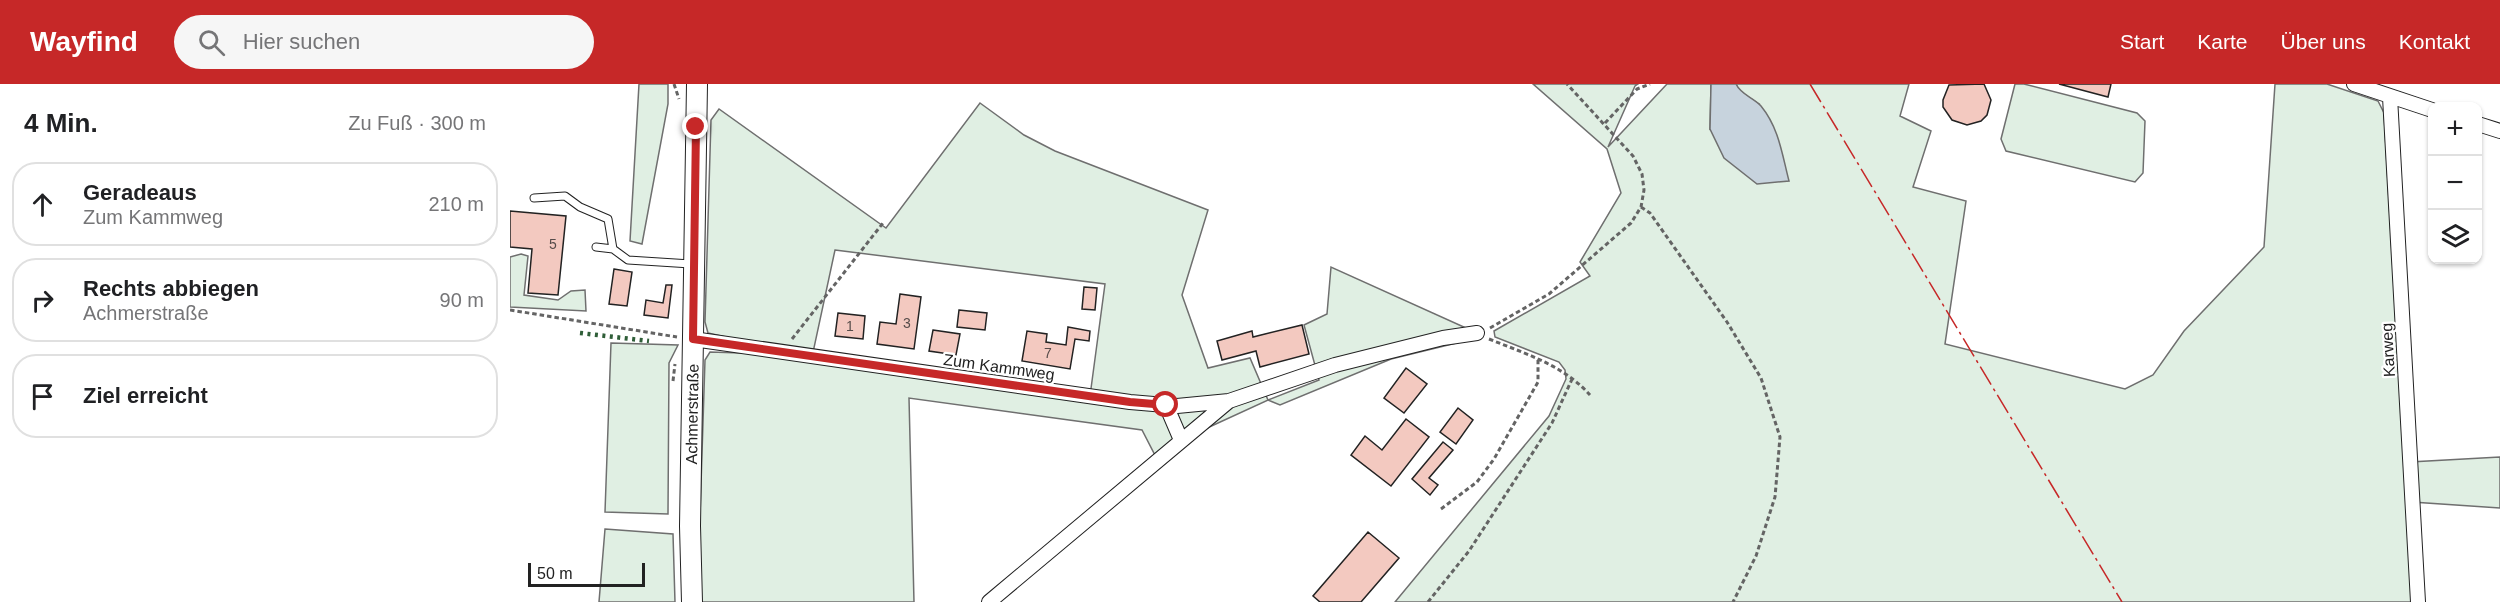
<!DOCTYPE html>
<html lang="de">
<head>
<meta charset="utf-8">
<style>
  body { margin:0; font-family:Arial,sans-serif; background:#f6f6f6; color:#202124 }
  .controls { position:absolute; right:18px; top:18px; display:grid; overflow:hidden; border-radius:12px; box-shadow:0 2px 4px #0004 }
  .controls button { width:54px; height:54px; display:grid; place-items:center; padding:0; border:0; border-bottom:2px solid #e0e0e0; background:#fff; color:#202124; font:30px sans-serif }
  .scale { position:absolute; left:18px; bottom:15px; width:117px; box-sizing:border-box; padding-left:6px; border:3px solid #222; border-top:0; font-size:16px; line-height:21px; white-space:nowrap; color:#222; -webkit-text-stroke:4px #fff; paint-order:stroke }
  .stop { position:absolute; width:18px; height:18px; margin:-14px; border:4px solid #c62828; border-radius:50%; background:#fff }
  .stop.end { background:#c62828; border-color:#fff; box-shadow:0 2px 6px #0008 }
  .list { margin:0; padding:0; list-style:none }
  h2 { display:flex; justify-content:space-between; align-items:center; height:78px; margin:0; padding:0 24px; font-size:26px }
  h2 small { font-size:20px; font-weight:400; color:#757577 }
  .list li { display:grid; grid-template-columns:39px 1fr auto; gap:18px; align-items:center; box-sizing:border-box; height:84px; margin:0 12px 12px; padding:0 12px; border:2px solid #e0e0e0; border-radius:24px }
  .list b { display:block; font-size:22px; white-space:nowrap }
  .list p { margin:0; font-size:20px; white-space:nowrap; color:#757577 }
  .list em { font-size:20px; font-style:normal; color:#757577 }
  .icon { flex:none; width:33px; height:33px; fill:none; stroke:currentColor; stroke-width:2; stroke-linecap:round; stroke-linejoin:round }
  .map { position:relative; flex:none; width:1990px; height:518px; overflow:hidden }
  header { display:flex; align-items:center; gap:36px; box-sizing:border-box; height:84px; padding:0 30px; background:#c62828; color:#fff }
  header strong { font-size:28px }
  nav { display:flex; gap:33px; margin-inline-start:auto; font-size:21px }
  .search { width:420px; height:54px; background:#f6f6f6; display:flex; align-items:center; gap:15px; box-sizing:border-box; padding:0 21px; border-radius:33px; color:#757577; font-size:22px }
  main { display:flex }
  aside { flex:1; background:#fff }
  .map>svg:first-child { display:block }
</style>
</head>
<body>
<header>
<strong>Wayfind</strong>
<div class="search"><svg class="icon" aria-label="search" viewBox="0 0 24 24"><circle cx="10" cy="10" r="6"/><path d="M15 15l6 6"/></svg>Hier suchen</div>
<nav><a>Start</a><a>Karte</a><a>Über uns</a><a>Kontakt</a></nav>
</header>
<main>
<aside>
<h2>4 Min.<small>Zu Fuß · 300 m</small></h2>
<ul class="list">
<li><svg class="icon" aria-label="ahead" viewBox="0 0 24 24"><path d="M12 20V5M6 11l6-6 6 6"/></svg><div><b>Geradeaus</b><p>Zum Kammweg</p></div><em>210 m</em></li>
<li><svg class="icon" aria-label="right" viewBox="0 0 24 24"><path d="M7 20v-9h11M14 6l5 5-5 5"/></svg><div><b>Rechts abbiegen</b><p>Achmerstraße</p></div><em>90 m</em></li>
<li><svg class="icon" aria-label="arrive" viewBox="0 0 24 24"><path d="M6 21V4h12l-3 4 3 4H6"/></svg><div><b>Ziel erreicht</b></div></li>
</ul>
</aside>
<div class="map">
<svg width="1990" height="518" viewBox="0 0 1990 518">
  <rect width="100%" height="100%" fill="#fff"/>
  <path fill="#e0efe3" stroke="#6f6f6f" stroke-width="1.5" fill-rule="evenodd" d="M 129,0 L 158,0 L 158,20 L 132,160 L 120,157 Z
    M 1023,0 L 1128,0 L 1125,2 L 1098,63 L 1157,0 L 1201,0 L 1200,45 L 1249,20 L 1229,7 L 1226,0 L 1399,0 L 1390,32 L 1421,47 L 1403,103 L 1456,117 L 1435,260 L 1615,305 L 1643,291 L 1674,247 L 1754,163 L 1765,0 L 1817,0 L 1868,17 L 1874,29 L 1902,518 L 885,518 L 1039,332 L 1056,295 L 1055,286 L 1049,278 L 985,253 L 984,247 L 1080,192 L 1070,178 L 1111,109 L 1097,65 Z
    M 1505,0 L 1514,0 L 1627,29 L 1635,37 L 1633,89 L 1625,98 L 1496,67 L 1491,55 Z
    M 470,19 L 514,51 L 545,67 L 698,126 L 672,211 L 698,284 L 740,274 L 758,316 L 809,296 L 794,241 L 817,230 L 821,183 L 956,244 L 955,257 L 881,275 L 770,321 L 758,316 L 671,356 L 647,375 L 632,346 L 399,314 L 404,518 L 190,518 L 190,432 L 195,276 L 200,268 L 297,271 L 198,249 L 195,238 L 201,36 L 209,25 L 376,144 ZM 325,166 L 595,200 L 580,312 L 302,273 Z
    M 11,170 L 18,172 L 14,211 L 48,216 L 61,207 L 75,206 L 76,227 L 0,223 L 0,173 Z
    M 101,259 L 168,261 L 159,279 L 158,430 L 95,428 Z
    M 1990,373 L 1990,424 L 1902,418 L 1900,378 Z
    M 95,445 L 163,450 L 165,518 L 89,518 Z"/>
  <path fill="#c7d3dd" stroke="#6f6f6f" stroke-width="1.5" d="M 1201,0 L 1226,0 C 1231,11 1243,13 1251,22 C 1269,44 1272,70 1279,97 L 1247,100 L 1214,74 L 1200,45 Z"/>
  <path fill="#f3c9c0" stroke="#222" stroke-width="1.5" d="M 1474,0 L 1481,16 L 1477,31 L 1471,37 L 1457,41 L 1442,36 L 1433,23 L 1433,16 L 1439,1 Z
    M 1549,0 L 1601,0 L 1598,13 Z
    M 0,127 L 56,132 L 48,211 L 18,209 L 22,165 L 0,163 Z
    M 104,185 L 122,188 L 117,222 L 99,220 Z
    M 156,201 L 162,201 L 158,234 L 134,231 L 136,216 L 153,219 Z
    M 574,203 L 587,204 L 585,226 L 572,225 Z
    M 390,210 L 411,213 L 404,265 L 367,260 L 370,238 L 386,240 Z
    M 449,226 L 477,229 L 475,246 L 447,243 Z
    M 328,229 L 355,232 L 353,255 L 325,252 Z
    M 792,241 L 799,270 L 750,283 L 746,267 L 712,276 L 707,257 L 742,247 L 743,253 Z
    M 558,243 L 580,247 L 579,257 L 565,255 L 560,285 L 512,277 L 517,247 L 537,250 L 536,258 L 556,261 Z
    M 423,246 L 450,250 L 446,271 L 419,267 Z
    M 896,284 L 917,300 L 894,329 L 874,314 Z
    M 948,324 L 963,336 L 946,360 L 930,348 Z
    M 896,335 L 919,353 L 881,402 L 841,371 L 855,352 L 872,366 Z
    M 933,358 L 943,366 L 919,394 L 928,401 L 920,411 L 902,395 Z
    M 858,448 L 889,474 L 851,518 L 810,518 L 803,512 Z"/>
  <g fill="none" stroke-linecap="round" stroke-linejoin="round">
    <defs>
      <path id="lane" d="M 24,114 L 55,112 L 70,123 L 98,135 L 103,165
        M 86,163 L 103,165 L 118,176 L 181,180"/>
      <path id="street" d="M 1844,0 L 1922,26
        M 1880,13 L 1908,518
        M 1968,40 L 1990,47
        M 183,255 L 620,318 L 667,322 L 719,317 L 825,281 L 933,254 L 967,249
        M 656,321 L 671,356
        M 479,518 L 719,317"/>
      <g id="secondary">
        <path id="s1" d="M 182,518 L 180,442 L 187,0"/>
      </g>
    </defs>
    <use href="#lane" stroke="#222" stroke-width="9"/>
    <use href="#street" stroke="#222" stroke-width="16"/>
    <use href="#secondary" stroke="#222" stroke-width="22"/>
    <path stroke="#646464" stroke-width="3" stroke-dasharray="4.5 3" stroke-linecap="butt" d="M 164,0 L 169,15
      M 1095,39 L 1127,5 L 1140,0
      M 1131,123 L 1140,129 L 1217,238 L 1251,294 L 1270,353 L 1265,413 L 1246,472 L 1223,518
      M 0,226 L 167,253
      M 980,244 L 1039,210 L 1121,139 L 1131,123 L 1134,106 L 1132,90 L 1123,72 L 1057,0
      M 282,255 L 373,139
      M 979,255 C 1016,270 1053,281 1080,311
      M 163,297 L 165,280
      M 931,425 L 967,398 L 984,375 L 1028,298 L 1028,276
      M 918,518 L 959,467 L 1042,339 L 1063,293"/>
    <use href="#lane" stroke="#fff" stroke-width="7"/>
    <use href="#street" stroke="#fff" stroke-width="14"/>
    <use href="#secondary" stroke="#fff" stroke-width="20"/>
    <path stroke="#2f5e38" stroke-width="4.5" stroke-dasharray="3 4.5" stroke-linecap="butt" d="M 70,249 L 139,257"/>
    <path stroke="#c62828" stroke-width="1.5" stroke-dasharray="21 4.5 3 4.5" stroke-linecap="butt" d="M 1300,0 L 1612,518"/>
  </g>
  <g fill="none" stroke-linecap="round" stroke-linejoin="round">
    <path stroke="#c62828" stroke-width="8" d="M 186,43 L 183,255 L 620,318 L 656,321"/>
  </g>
  <g text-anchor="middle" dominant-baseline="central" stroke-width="4.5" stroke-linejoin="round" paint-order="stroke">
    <g font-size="14" fill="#564c4a">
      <text x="43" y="160">5</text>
      <text x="397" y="239">3</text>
      <text x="340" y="242">1</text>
      <text x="538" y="269">7</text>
    </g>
    <g font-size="16" fill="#222" stroke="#fff">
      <text transform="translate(1878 266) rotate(-93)">Karweg</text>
      <text transform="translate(489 283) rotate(8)">Zum Kammweg</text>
      <text stroke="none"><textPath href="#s1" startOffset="188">Achmerstraße</textPath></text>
    </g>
  </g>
</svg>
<div class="controls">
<button>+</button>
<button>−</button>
<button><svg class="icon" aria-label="layers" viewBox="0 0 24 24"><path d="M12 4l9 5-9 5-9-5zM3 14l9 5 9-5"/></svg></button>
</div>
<div class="scale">50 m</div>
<div class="stop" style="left:656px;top:321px"></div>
<div class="stop end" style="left:186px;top:43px"></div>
</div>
</main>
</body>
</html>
